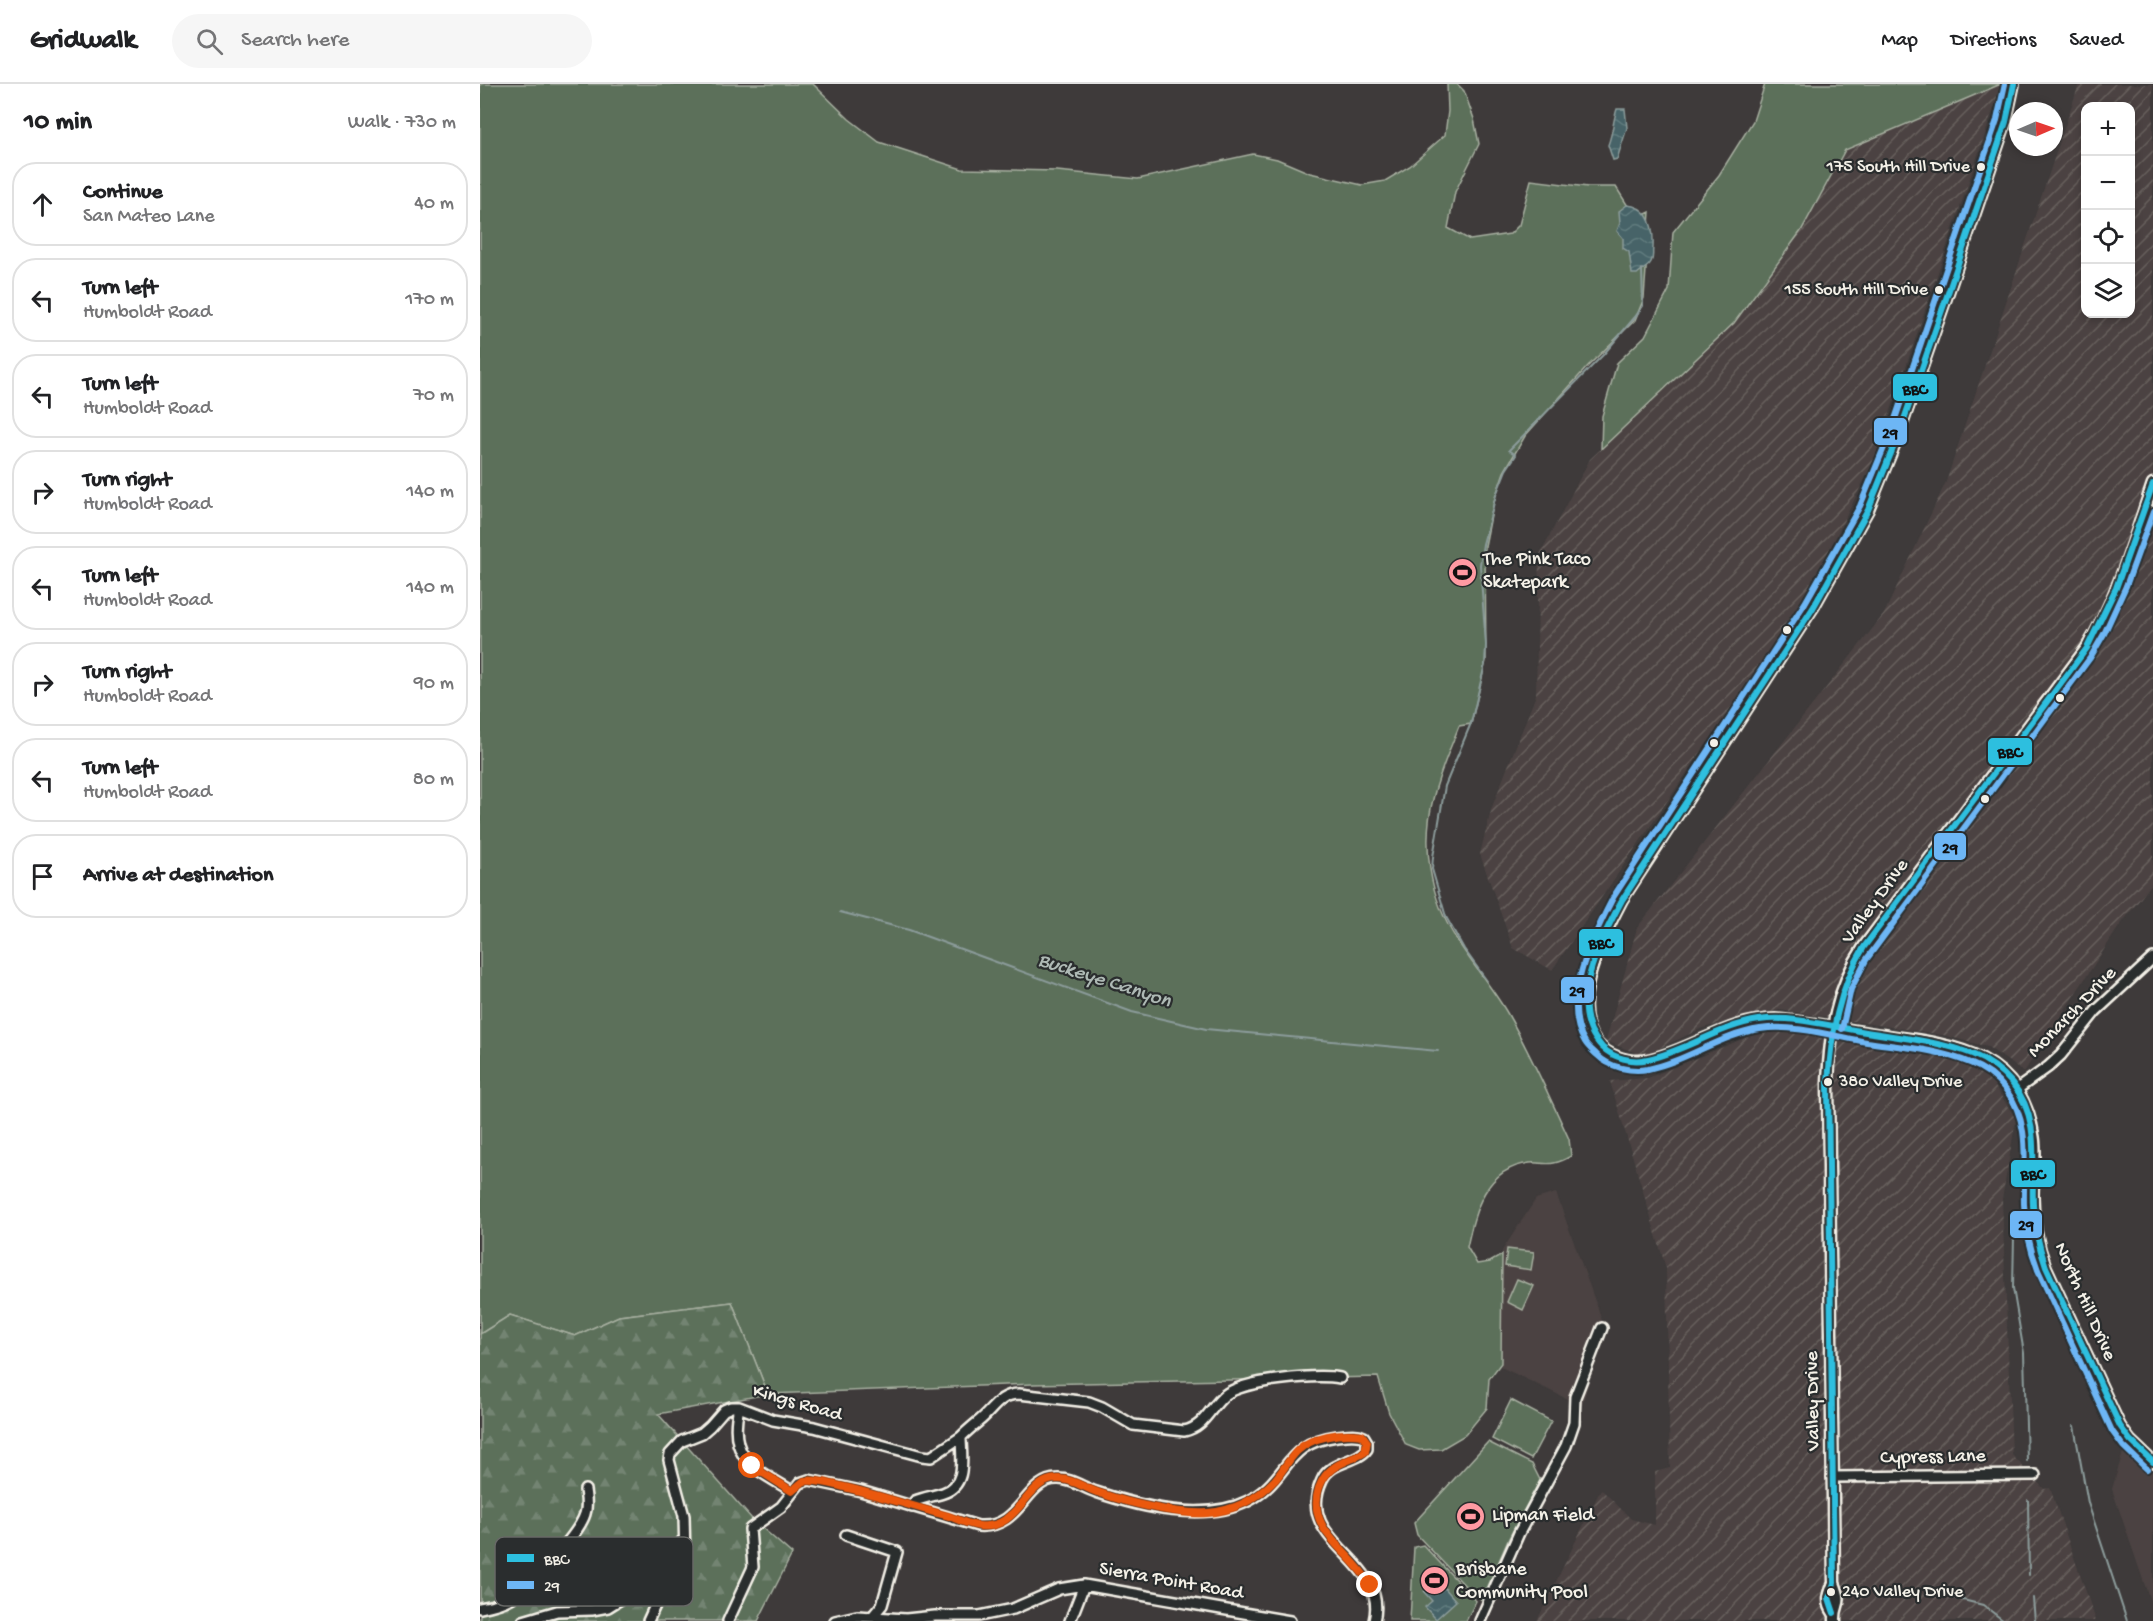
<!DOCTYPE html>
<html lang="en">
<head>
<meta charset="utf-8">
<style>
  body { margin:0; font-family:"Gochi Hand",sans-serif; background:#f6f6f6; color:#202124 }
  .controls { position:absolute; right:18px; top:18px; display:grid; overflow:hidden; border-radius:12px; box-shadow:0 3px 9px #0003 }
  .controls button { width:54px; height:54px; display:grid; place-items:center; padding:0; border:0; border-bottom:2px solid #e0e0e0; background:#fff; color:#202124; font:30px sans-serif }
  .compass { position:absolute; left:1529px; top:18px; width:54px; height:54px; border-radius:50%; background:#fff; box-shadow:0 3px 9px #0003; rotate:88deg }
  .stop { position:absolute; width:18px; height:18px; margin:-14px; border:4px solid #ea580c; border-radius:50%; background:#fff }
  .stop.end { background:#ea580c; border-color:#fff; box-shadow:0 2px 6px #0008 }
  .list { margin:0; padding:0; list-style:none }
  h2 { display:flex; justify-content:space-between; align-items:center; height:78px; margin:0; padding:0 24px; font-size:26px }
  h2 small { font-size:20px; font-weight:400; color:#757577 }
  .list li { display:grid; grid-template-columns:39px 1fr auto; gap:18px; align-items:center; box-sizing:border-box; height:84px; margin:0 12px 12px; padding:0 12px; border:2px solid #e0e0e0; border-radius:24px }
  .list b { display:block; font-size:22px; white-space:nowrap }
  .list p { margin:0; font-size:20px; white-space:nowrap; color:#757577 }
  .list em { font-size:20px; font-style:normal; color:#757577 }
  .icon { flex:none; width:33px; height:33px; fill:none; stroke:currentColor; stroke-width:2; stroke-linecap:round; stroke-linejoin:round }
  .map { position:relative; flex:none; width:1673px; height:1537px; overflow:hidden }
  header { display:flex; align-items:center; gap:36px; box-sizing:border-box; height:84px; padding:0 30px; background:#fff; border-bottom:2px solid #e0e0e0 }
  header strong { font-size:28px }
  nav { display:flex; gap:33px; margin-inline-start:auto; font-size:21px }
  .search { width:420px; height:54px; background:#f6f6f6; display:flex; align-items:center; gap:15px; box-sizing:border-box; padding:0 21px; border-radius:33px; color:#757577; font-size:22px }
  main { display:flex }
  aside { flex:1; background:#fff }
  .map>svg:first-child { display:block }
</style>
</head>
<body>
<header>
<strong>Gridwalk</strong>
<div class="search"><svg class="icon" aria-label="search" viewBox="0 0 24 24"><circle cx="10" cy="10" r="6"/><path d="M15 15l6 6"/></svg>Search here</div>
<nav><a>Map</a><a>Directions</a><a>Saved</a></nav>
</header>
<main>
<aside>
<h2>10 min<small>Walk · 730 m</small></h2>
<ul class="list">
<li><svg class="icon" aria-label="ahead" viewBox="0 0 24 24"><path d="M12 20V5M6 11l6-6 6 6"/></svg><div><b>Continue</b><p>San Mateo Lane</p></div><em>40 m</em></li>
<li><svg class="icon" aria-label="left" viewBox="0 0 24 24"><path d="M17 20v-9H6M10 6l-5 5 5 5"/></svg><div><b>Turn left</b><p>Humboldt Road</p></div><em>170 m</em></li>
<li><svg class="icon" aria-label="left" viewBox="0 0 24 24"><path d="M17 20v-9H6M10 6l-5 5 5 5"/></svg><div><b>Turn left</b><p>Humboldt Road</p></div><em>70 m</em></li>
<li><svg class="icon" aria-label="right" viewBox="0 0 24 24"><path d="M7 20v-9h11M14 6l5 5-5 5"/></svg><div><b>Turn right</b><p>Humboldt Road</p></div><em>140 m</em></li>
<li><svg class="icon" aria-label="left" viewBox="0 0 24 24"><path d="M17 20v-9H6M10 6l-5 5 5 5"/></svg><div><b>Turn left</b><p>Humboldt Road</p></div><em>140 m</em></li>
<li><svg class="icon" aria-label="right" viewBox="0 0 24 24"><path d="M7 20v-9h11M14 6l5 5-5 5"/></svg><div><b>Turn right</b><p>Humboldt Road</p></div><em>90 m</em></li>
<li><svg class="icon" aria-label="left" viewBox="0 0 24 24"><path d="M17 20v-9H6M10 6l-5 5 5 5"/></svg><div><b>Turn left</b><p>Humboldt Road</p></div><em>80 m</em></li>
<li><svg class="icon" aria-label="arrive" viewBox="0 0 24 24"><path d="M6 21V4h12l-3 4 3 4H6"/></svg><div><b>Arrive at destination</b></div></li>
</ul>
</aside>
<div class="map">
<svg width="1673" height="1537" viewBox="0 0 1673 1537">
  <defs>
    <pattern id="industrial-furrows" width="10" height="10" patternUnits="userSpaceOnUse" patternTransform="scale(1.5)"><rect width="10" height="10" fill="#4c4342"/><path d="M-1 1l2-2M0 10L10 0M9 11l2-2" fill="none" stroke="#665f5d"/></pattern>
    <pattern id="forest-firs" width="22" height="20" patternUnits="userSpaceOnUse" patternTransform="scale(1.5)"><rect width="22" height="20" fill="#5b6f5a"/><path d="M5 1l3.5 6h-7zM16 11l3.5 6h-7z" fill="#738472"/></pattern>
    <pattern id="water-waves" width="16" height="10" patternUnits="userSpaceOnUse" patternTransform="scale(1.5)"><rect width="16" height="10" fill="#466468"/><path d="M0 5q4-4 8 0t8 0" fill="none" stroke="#617b7e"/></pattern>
  </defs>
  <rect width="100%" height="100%" fill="#3e3a3a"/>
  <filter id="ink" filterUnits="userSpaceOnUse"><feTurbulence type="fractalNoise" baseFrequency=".0167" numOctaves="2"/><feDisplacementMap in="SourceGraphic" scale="12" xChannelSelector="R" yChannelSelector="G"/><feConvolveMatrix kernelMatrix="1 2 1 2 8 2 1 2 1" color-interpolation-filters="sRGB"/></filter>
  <g filter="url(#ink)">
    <path fill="#4c4342" d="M 1076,1109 L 1124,1242 L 1102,1322 L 1021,1283 L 1022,1167 L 1056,1115 Z
      M 1645,1362 L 1673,1387 L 1673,1525 L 1632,1405 Z"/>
    <path fill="url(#industrial-furrows)" fill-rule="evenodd" d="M 1522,0 L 1394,376 L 1322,520 L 1072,886 L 1033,864 L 1000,770 L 1012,723 L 1056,611 L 1059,472 L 1110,375 L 1254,239 L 1321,147 L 1365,66 Z
      M 1599,0 L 1673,0 L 1673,798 L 1638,844 L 1544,988 L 1508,963 L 1463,951 L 1300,926 L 1222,944 L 1163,972 L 1126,957 L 1157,844 L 1404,530 L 1466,398 ZM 1606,22 L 1650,22 L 1650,230 L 1606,230 Z
      M 1302,947 L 1380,955 L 1466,968 L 1510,995 L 1536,1035 L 1522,1115 L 1532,1371 L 1564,1405 L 1570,1404 L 1616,1537 L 1057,1537 L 1121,1405 L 1151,1435 L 1175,1441 L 1175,1388 L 1190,1384 L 1186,1184 L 1130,997 L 1168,994 L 1270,952 Z"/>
    <path fill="#5b6f5a" stroke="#a8b0a1" stroke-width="1.5" d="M 0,0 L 333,0 L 369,35 L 399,58 L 482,85 L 577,87 L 658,95 L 773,70 L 797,75 L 830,89 L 882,101 L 905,97 L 930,82 L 965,51 L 968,27 L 967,0 L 977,0 L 984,7 L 994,35 L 999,60 L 975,108 L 968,144 L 990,156 L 1030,150 L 1039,141 L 1051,96 L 1108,103 L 1136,103 L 1156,135 L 1170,128 L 1164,214 L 1155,236 L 1108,282 L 1045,352 L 1024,388 L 1014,417 L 1005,462 L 1006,577 L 991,640 L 979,642 C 970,665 960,687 954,711 C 941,759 949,814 977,856 C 992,880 1011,902 1026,927 C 1050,968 1069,1012 1089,1055 L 1091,1072 C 1086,1075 1079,1078 1074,1079 C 1066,1081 1058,1078 1050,1079 C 1005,1084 995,1126 987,1163 L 997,1180 L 1010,1178 L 1022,1171 L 1021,1279 L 1009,1295 L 1007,1324 L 985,1351 L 961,1365 L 939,1366 L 926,1361 L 909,1329 L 898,1293 L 553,1300 L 288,1310 L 252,1218 L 139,1232 L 95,1252 L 30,1231 L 0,1250 Z
      M 1285,0 L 1521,0 L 1365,66 L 1321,147 L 1254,239 L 1121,365 L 1122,332 L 1137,279 L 1165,252 L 1189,206 L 1193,148 L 1239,91 L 1273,37 Z
      M 1027,1165 L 1054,1168 L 1051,1186 L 1025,1182 Z
      M 1037,1195 L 1054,1202 L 1043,1226 L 1027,1218 Z
      M 1031,1316 L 1071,1337 L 1051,1375 L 1012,1355 Z
      M 1008,1358 L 1052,1380 L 1060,1396 L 1029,1454 L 1002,1516 L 991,1508 L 937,1451 L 934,1439 Z
      M 943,1461 L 996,1517 L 986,1537 L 930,1537 L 934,1463 Z"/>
    <path fill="url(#forest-firs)" stroke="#a8b0a1" stroke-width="1.5" d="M 252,1218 L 288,1310 L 178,1330 L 272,1435 L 312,1470 L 278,1537 L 0,1537 L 0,1250 L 30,1231 L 95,1252 L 139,1232 Z"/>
    <path fill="url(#water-waves)" stroke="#8c9c9b" stroke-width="1.5" d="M 1137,25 L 1145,25 L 1147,44 L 1137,75 L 1133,76 L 1128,61 C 1133,48 1133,37 1137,25 Z
      M 1147,121 C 1170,123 1174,144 1173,164 C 1172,169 1174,173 1171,178 C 1168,184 1162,185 1157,190 L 1152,190 L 1149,168 L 1143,164 L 1143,154 L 1137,147 L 1140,139 L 1139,127 Z
      M 957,1495 L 976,1517 L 956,1535 L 945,1523 L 952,1517 L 944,1508 Z"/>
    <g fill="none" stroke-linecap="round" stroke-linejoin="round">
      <path stroke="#8c9c9b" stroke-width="2" d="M 360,828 L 429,846 L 652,928 L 726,945 L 958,967
        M 1007,897 L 984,865 L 966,833 L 952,785 L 953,773 L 965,702 L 991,639 L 1005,580 L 1006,561 L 1000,481 L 1003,460 L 1016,411 L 1026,386 L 1036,371 L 1029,366 L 1123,271 L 1155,233 L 1163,222 L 1162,185
        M 1534,1152 L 1533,1204 L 1544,1269 L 1547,1377
        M 1594,1342 L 1608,1419 L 1647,1537
        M 1548,1416 L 1549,1491
        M 1471,1513 L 1503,1521 L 1524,1537
        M 1553,1514 L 1555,1537"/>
      <defs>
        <path id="minor" d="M 1534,0 L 1526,38 L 1468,209 L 1420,347 L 1388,426 L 1333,524 L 1142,816 C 1122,854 1080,935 1126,967 C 1138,975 1156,979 1170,975 C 1214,965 1249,935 1295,935 C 1327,937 1359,944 1390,949 C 1464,960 1540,962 1554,1053 C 1557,1072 1553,1093 1553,1112 C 1553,1137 1557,1160 1566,1183 L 1640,1342 L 1650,1356 L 1673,1378
          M 1536,1006 L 1568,983 L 1581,971 L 1616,927 L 1673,874
          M 259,1323 C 247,1375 274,1384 312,1407
          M 1352,1393 L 1555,1391
          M 432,1423 L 435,1417 C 444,1413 454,1412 463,1409 C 488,1401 481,1373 481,1353 C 487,1347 493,1342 499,1337 C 513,1326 519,1310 539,1310 L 609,1318 L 622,1323 L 653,1341 L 704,1347 C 725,1343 730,1323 745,1311 C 764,1296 837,1290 860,1294
          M 366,1451 L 417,1468 L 402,1521 L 392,1533
          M 0,1524 C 11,1522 21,1520 31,1514 C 50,1503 99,1450 105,1430 C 108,1422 106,1414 105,1406
          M 43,1537 L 77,1527 L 112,1526 L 128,1523 L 190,1484 L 202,1457
          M 168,1537 L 178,1515 L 202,1487 L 205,1474 L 204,1432 L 189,1376 L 190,1370 L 202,1357 L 222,1349 L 230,1342 L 244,1326 L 251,1323 L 259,1323 L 293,1336 L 334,1343 L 442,1372 L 451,1373 L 481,1353
          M 248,1537 L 273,1483 L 270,1445 L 301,1423 L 320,1399 L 329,1396 L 381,1407 L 498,1442 C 542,1445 545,1395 577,1395 C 591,1394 603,1404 616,1408 C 661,1423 724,1439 768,1417 C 810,1395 803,1359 857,1352 C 867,1351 876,1349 884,1353 L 887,1358 L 887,1365 C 877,1379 851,1376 842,1396 C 812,1460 910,1474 894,1537
          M 355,1537 L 377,1532 L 426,1535 L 455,1532 L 499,1532 L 533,1525 L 579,1505 L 604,1501 L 810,1537
          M 590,1537 L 604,1501
          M 1000,1537 L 1039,1449 L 1086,1362 L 1094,1339 L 1095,1313 L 1122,1244"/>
        <path id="major" d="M 1354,1499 C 1364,1524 1354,1517 1355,1537
          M 1354,1529 C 1346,1518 1349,1511 1354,1499 L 1348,999 C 1350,950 1356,904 1384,863 L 1607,564 C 1638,513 1654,456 1673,400"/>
      </defs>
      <use href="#minor" stroke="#f4f1e8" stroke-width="14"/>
      <use href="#major" stroke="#f4f1e8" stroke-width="15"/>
      <use href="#minor" stroke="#2a2d2e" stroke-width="9"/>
      <use href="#major" stroke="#2a2d2e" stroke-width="10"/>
      <defs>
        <path id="bus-1" d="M 1534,0 L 1526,38 L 1468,209 L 1420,347 L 1388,426 L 1333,524 L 1142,816 C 1121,856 1084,923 1122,963 C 1133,974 1152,979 1168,975 C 1206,967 1239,942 1279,936 C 1314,931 1352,943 1386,948 C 1422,954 1458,957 1492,970 C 1507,976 1522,987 1532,999 C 1562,1036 1551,1079 1553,1121 C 1554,1143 1559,1163 1566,1183 L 1640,1342 L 1650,1356 L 1673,1378
          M 1354,1529 L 1349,1514 L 1354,1499 L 1348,999 C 1351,950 1358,906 1384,863 L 1607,564 L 1636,504 L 1673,400"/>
        <path id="bus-2" d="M 1525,0 L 1517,36 L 1459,206 L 1412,344 L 1380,422 L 1325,519 L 1134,812 C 1115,849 1079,916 1105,958 C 1108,963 1113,967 1117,971 C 1130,984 1152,988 1168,985 C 1207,977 1240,951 1280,945 C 1315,940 1353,952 1387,958 C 1422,963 1457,965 1490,979 C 1503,984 1517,994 1526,1006 C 1552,1040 1543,1080 1544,1120 C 1545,1143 1550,1165 1558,1186 L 1632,1347 L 1643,1362 L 1667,1385
          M 1362,945 L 1371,905 L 1386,876 L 1610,574 L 1624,550 L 1646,502 L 1673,428"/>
      </defs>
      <use href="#bus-1" stroke="#2a2d2e" stroke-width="10"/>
      <use href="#bus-2" stroke="#2a2d2e" stroke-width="10"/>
      <use href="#bus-1" stroke="#2dbfdf" stroke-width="6"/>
      <use href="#bus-2" stroke="#6db6f5" stroke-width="6"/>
    </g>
  </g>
  <g fill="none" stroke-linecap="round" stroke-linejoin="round" filter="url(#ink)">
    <path stroke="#ea580c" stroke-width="8" d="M 272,1382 L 312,1407 L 324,1397 C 337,1395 351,1400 364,1403 C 398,1411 431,1422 465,1431 C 477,1434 487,1441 499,1442 C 540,1447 545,1395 577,1395 C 592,1394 606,1405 620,1409 C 648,1419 698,1431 727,1429 C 753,1427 777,1415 795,1396 C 803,1387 808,1376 817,1367 C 832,1352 861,1348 882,1351 L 887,1358 L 885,1368 C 874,1375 862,1377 852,1385 C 845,1390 842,1396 839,1404 C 825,1448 873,1468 890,1501"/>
  </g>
  <defs>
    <symbol id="stadium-disc" viewBox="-11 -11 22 22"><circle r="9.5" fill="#ff9aa2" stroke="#2a2d2e"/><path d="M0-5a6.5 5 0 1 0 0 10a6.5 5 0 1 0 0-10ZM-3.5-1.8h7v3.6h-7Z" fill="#111"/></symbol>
  </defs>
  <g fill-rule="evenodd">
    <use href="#stadium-disc" x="966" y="472" width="33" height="33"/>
    <use href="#stadium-disc" x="974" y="1416" width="33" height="33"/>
    <use href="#stadium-disc" x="938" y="1480" width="33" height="33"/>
  </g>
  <g fill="#f4f1e8" stroke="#2a2d2e" stroke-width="2">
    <circle cx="1501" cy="83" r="5"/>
    <circle cx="1459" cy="206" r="5"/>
    <circle cx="1307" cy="546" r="5"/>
    <circle cx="1580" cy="614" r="5"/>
    <circle cx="1234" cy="659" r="5"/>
    <circle cx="1505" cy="715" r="5"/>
    <circle cx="1348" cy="998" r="5"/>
    <circle cx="1351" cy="1508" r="5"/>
  </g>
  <g text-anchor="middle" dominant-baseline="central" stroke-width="4.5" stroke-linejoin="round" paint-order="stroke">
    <g font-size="18" fill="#f4f1e8" stroke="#2a2d2e" text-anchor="end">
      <text x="1490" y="83">175 South Hill Drive</text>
      <text x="1448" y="206">155 South Hill Drive</text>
      <text x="1359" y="998" text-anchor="start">380 Valley Drive</text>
      <text x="1362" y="1508" text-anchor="start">240 Valley Drive</text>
    </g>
    <g font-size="20" fill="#f4f1e8" stroke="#2a2d2e" text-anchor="start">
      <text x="1003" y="476">The Pink Taco<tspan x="1003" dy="23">Skatepark</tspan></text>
      <text x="1012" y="1432">Lipman Field</text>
      <text x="976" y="1486">Brisbane<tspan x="976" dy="23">Community Pool</tspan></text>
    </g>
    <g font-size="20" fill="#f4f1e8" stroke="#2a2d2e">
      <text transform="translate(1396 818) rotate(-54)">Valley Drive</text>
      <text transform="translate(1593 929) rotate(-46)">Monarch Drive</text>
      <text transform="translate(1604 1218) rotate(66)">North Hill Drive</text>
      <text transform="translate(1334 1317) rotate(-91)">Valley Drive</text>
      <text transform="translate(317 1320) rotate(16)">Kings Road</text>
      <text transform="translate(1453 1374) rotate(-1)">Cypress Lane</text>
      <text transform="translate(691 1498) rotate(10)">Sierra Point Road</text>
    </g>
    <g font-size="21" font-style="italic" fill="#aeb9b5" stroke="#2a2d2e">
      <text transform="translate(624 898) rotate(18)">Buckeye Canyon</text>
    </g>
  </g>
  <rect x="15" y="1453" width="198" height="69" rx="9" fill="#2a2d2e" stroke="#676866" stroke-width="1.5"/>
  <rect x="27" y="1470" width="27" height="8" fill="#2dbfdf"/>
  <rect x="27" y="1497" width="27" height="8" fill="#6db6f5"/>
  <g font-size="16" fill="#f4f1e8">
    <text x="64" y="1480">BBC</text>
    <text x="64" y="1507">29</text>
  </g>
  <g stroke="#2a2d2e" stroke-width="2">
    <rect x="1412" y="289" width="46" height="29" rx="6" fill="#2dbfdf"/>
    <rect x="1393" y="333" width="35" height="29" rx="6" fill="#6db6f5"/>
    <rect x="1507" y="653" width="46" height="29" rx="6" fill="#2dbfdf"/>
    <rect x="1453" y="748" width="34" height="29" rx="6" fill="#6db6f5"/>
    <rect x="1098" y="844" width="46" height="29" rx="6" fill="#2dbfdf"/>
    <rect x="1080" y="892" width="35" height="28" rx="6" fill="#6db6f5"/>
    <rect x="1530" y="1075" width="46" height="29" rx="6" fill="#2dbfdf"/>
    <rect x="1529" y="1126" width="34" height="29" rx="6" fill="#6db6f5"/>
  </g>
  <g font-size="16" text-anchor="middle" font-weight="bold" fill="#111">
    <text x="1435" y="310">BBC</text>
    <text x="1410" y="354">29</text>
    <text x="1530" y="673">BBC</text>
    <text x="1470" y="769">29</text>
    <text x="1121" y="864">BBC</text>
    <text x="1097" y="912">29</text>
    <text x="1553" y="1095">BBC</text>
    <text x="1546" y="1146">29</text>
  </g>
</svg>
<div class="controls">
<button>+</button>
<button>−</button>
<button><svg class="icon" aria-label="locate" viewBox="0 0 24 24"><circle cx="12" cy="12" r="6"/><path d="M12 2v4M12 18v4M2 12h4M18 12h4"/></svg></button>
<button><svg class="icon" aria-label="layers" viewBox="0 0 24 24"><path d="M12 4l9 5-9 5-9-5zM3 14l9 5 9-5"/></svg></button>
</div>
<svg class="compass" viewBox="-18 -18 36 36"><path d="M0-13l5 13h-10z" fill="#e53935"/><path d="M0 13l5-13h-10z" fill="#757577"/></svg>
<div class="stop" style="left:272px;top:1382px"></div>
<div class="stop end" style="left:890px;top:1501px"></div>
</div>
</main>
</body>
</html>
